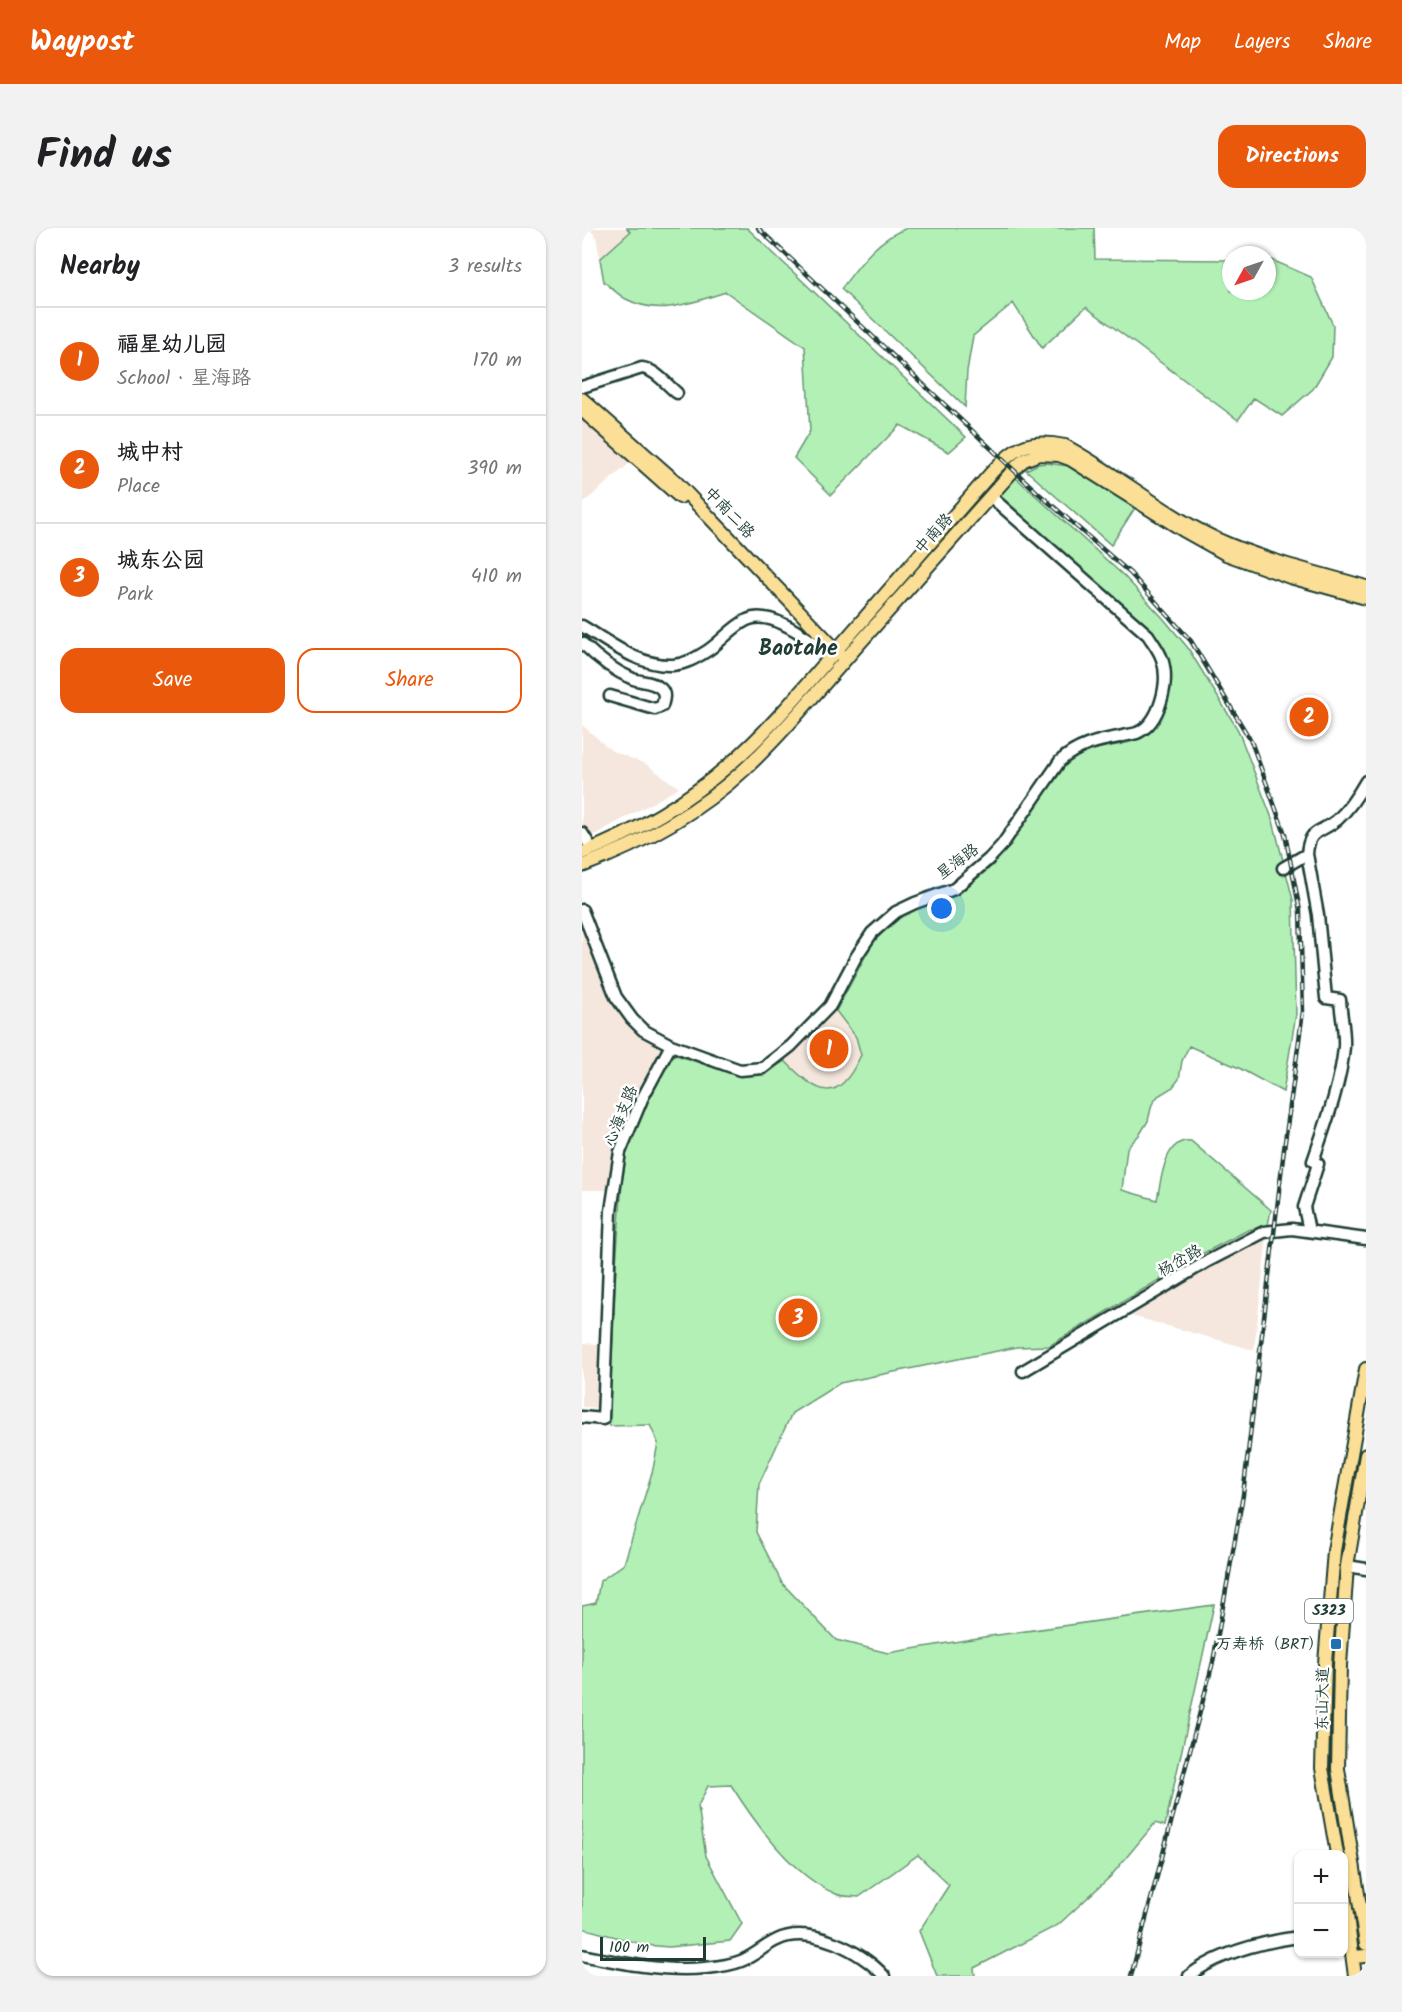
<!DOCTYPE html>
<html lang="en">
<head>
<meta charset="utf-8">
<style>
  body { margin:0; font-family:Kalam,"LXGW WenKai TC",sans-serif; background:#f2f2f2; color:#202124 }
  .controls { position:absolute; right:18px; bottom:18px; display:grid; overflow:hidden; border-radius:12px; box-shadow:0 2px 4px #0004 }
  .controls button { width:54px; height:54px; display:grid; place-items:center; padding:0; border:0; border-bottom:2px solid #e0e0e0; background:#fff; color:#202124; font:30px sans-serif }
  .compass { position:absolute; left:640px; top:18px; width:54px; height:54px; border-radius:50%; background:#fff; box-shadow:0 2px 4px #0004; rotate:230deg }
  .scale { position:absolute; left:18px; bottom:15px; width:106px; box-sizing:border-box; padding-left:6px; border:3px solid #1f3d34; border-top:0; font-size:16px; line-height:21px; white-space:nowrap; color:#1f3d34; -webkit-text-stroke:4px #fff; paint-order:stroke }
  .you { position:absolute; left:360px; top:681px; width:21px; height:21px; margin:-15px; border:4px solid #fff; border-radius:50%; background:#1a73e8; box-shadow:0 0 0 9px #1a73e833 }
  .badge { display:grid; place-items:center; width:39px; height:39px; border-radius:50%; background:#ea580c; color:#fff; font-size:20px; font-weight:700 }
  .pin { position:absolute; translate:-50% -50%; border:3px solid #fff; box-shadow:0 2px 6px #0006 }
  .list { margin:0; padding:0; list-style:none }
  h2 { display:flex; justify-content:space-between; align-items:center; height:78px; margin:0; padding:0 24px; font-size:26px }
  h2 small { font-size:20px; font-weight:400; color:#757577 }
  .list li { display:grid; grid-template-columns:39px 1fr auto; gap:18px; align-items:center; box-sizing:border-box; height:108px; padding:0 24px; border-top:2px solid #e0e0e0 }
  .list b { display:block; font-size:22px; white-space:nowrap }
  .list p { margin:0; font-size:20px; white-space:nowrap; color:#757577 }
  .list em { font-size:20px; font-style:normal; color:#757577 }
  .actions { display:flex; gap:12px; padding:18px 24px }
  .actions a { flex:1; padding:14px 0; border:2px solid #ea580c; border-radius:18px; text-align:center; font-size:21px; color:#ea580c }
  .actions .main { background:#ea580c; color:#fff }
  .map { position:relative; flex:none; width:784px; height:1748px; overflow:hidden; border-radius:18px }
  header { display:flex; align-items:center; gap:36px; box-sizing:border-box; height:84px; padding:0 30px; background:#ea580c; color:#fff }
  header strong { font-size:28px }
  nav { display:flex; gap:33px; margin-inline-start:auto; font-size:21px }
  .intro { display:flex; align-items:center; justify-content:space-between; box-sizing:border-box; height:144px; padding:0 36px }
  h1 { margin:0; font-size:42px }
  .button { padding:15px 27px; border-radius:18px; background:#ea580c; color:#fff; font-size:21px; font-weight:700 }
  main { display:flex; gap:36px; padding:0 36px }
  aside { flex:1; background:#fff; border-radius:18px; box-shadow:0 2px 4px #0004 }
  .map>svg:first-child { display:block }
</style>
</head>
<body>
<header>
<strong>Waypost</strong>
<nav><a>Map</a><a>Layers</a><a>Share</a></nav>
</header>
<div class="intro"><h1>Find us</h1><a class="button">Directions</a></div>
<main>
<aside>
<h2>Nearby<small>3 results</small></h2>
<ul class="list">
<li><span class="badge">1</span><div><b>福星幼儿园</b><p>School · 星海路</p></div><em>170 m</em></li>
<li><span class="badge">2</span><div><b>城中村</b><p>Place</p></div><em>390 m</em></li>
<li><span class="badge">3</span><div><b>城东公园</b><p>Park</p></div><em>410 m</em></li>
</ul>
<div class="actions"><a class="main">Save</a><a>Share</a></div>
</aside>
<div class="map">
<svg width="784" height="1748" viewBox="0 0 784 1748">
  <rect width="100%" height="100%" fill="#fff"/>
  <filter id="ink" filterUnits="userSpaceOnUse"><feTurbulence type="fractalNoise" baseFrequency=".0167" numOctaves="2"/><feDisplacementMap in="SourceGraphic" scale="12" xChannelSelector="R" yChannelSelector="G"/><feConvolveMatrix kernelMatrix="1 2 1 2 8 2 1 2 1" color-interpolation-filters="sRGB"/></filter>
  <g filter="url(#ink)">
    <path fill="#f5e7dd" d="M 7,0 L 45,0 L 48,4 L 18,31 L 14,9 Z
      M 0,192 L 48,235 L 0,276 Z
      M 0,497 L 30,523 L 64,536 L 97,560 L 14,606 L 0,610 Z
      M 0,698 L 29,770 L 52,800 L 79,819 L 33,922 L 27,962 L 0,962 Z
      M 254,783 L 274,809 L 279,827 L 270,848 L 254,861 L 244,862 L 232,859 L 203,833 Z
      M 685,1008 L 672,1122 L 546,1087 Z
      M 0,1115 L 16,1116 L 16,1180 L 0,1179 Z"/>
    <path fill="#b3f0b6" stroke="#699675" stroke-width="1.5" d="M 45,0 L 165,0 L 384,209 L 367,224 L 318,197 L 249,267 L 212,230 L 228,203 L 223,119 L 144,64 C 111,74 78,89 44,71 C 36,67 29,59 22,54 L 18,31 L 48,4 Z
      M 325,0 L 512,0 L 513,31 L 649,32 L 649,63 L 685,63 L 685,32 L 690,32 L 729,49 L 751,97 L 750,129 L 731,161 L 700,188 L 672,170 L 656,192 L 504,79 L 460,120 L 431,75 L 391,108 L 385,143 L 383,179 L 259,61 C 278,36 295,11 325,0 Z
      M 465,235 L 486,238 L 553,280 L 529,317 L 444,242 L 456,236 Z
      M 432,248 L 542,348 L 581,390 L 606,420 L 656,502 L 691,593 L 711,672 L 714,786 L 701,864 L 657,840 L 607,818 L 600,833 L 597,851 L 591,859 L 576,868 L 570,876 L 566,893 L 558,906 L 545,920 L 540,962 L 575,972 C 579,953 582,910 609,913 L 689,982 L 686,997 L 666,1002 L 620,1026 L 467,1118 L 435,1119 L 258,1155 L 210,1185 L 177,1256 L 174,1304 L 200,1355 L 254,1412 L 306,1425 L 408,1408 L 632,1377 L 583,1598 L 573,1595 L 528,1649 L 476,1697 L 392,1740 L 393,1748 L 355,1748 L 337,1703 L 367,1657 L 336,1627 L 277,1669 C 269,1668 260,1669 254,1666 C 211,1649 173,1595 149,1557 L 126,1558 L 116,1578 L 124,1628 L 160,1696 L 148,1713 L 87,1719 L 63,1717 L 0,1700 L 0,1378 L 14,1375 L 18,1353 L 42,1336 L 71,1241 L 76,1215 L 68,1197 L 27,1198 L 34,1037 L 42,927 L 64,874 L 91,826 L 157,848 L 178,847 L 203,833 C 237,867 255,878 279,827 L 274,809 L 254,783 L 290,716 L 303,702 L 319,686 L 375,667 L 410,638 L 489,530 C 512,516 537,521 559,510 C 580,501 591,457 587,436 C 586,427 580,419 575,412 L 413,270 Z"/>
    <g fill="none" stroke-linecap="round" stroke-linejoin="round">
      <defs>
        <path id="minor" d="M 0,159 L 60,140 C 74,142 84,156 95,165
          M 0,398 C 27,414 58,439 91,437 C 104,436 114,430 125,423 C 139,414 150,399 165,392 C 190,380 230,414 250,427
          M 0,415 C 15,430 32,443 51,451 C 60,454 72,454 78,460 C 84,465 82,471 80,478 L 73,481 L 28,468
          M 0,605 L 10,621
          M 701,640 L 725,626
          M 0,682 L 34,769 L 50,791 L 61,802 L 89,817 L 158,842 L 181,840 L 209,818 L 248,778 L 274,729 L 290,705 L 314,684 L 333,675 L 372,661 L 407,631 L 420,617 L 478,533 C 495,518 514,513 537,509 C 542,507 549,507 555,505 C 578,495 588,454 580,431 C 577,422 571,415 566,407 L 408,268
          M 727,1003 L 722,979 L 736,936 L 731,933 C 743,898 759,855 762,819 C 763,803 759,788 758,772 L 744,770 L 736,687 L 725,626 C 727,600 738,606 755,592 C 767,581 776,567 784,553
          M 441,1143 L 626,1033 L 682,1004 L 710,1001 L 784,1011
          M 0,1189 L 21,1191 L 29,983 L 38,924 L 60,871 L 89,817
          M 765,1338 L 784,1341
          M 0,1727 C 39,1735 82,1744 123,1740 C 134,1739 149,1737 159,1733 C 172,1728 182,1718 195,1712 C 227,1696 280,1723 302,1748
          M 607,1748 C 636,1725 681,1714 716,1709"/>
        <path id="major" d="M 0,171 L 93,253 L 260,428
          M 0,182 L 98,269
          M 0,625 C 54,604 105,574 148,536 C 192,498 228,452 266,409 C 314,354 362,299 410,244 C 434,218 447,211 483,218 C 539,248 589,293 648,317 C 692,335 739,346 784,359
          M 0,638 C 59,616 117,584 163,541 C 204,502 239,459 276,417 C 329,357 382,297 436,237 L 442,232 L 457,226 L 477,227 L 488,231 L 601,302 L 644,326 L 708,349 L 784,370
          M 784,1227 L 765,1338 L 758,1437 L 756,1541 L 784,1716
          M 755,1626 L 740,1540 L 743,1435 L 752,1323 L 784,1141
          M 762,1665 L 773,1748
          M 771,1729 L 784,1728"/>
      </defs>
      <use href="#minor" stroke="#1f3d34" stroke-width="15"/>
      <use href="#major" stroke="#1f3d34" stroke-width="16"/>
      <use href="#minor" stroke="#fff" stroke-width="10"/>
      <use href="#major" stroke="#fbdf96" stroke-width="12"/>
      <defs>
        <path id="rail" d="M 176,0 L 456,265 L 548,345 L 609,413 L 669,513 L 703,606 L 718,683 L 721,783 L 702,921 L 661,1267 L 631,1434 L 549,1748"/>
      </defs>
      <use href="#rail" stroke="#1f3d34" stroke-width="4.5"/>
      <use href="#rail" stroke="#fff" stroke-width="2" stroke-dasharray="7" stroke-linecap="butt"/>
    </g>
  </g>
  <rect fill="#1f6fb2" stroke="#fff" stroke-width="2" x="748" y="1410" width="12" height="12" rx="3"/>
  <g text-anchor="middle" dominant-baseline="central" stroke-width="5" stroke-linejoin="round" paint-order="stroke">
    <rect fill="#fff" stroke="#627771" stroke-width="1.5" x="723" y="1371" width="48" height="24" rx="4.5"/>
    <g font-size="15" font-weight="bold" fill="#1f3d34">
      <text x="747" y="1383">S323</text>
    </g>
    <g font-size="16" fill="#1f3d34" stroke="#fff">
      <text transform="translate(147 285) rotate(46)">中南二路</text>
      <text transform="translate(352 306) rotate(-48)">中南路</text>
      <text transform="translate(376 634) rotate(-37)">星海路</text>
      <text transform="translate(39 888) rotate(-68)">心海支路</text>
      <text transform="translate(598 1033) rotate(-30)">杨岔路</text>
      <text transform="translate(741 1471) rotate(-89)">东山大道</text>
    </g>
    <g font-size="16" fill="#1f3d34" stroke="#fff" text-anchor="end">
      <text x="742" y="1416">万寿桥（BRT）</text>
    </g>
    <g font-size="22" font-weight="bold" fill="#1f3d34" stroke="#fff">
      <text x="216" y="421">Baotahe</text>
    </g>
  </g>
</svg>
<div class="controls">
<button>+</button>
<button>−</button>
</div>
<svg class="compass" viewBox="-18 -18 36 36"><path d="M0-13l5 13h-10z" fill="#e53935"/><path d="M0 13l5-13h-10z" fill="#757577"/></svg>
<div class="scale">100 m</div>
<div class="you"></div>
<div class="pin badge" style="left:247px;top:821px">1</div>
<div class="pin badge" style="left:727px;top:489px">2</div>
<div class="pin badge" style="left:216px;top:1090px">3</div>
</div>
</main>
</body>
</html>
